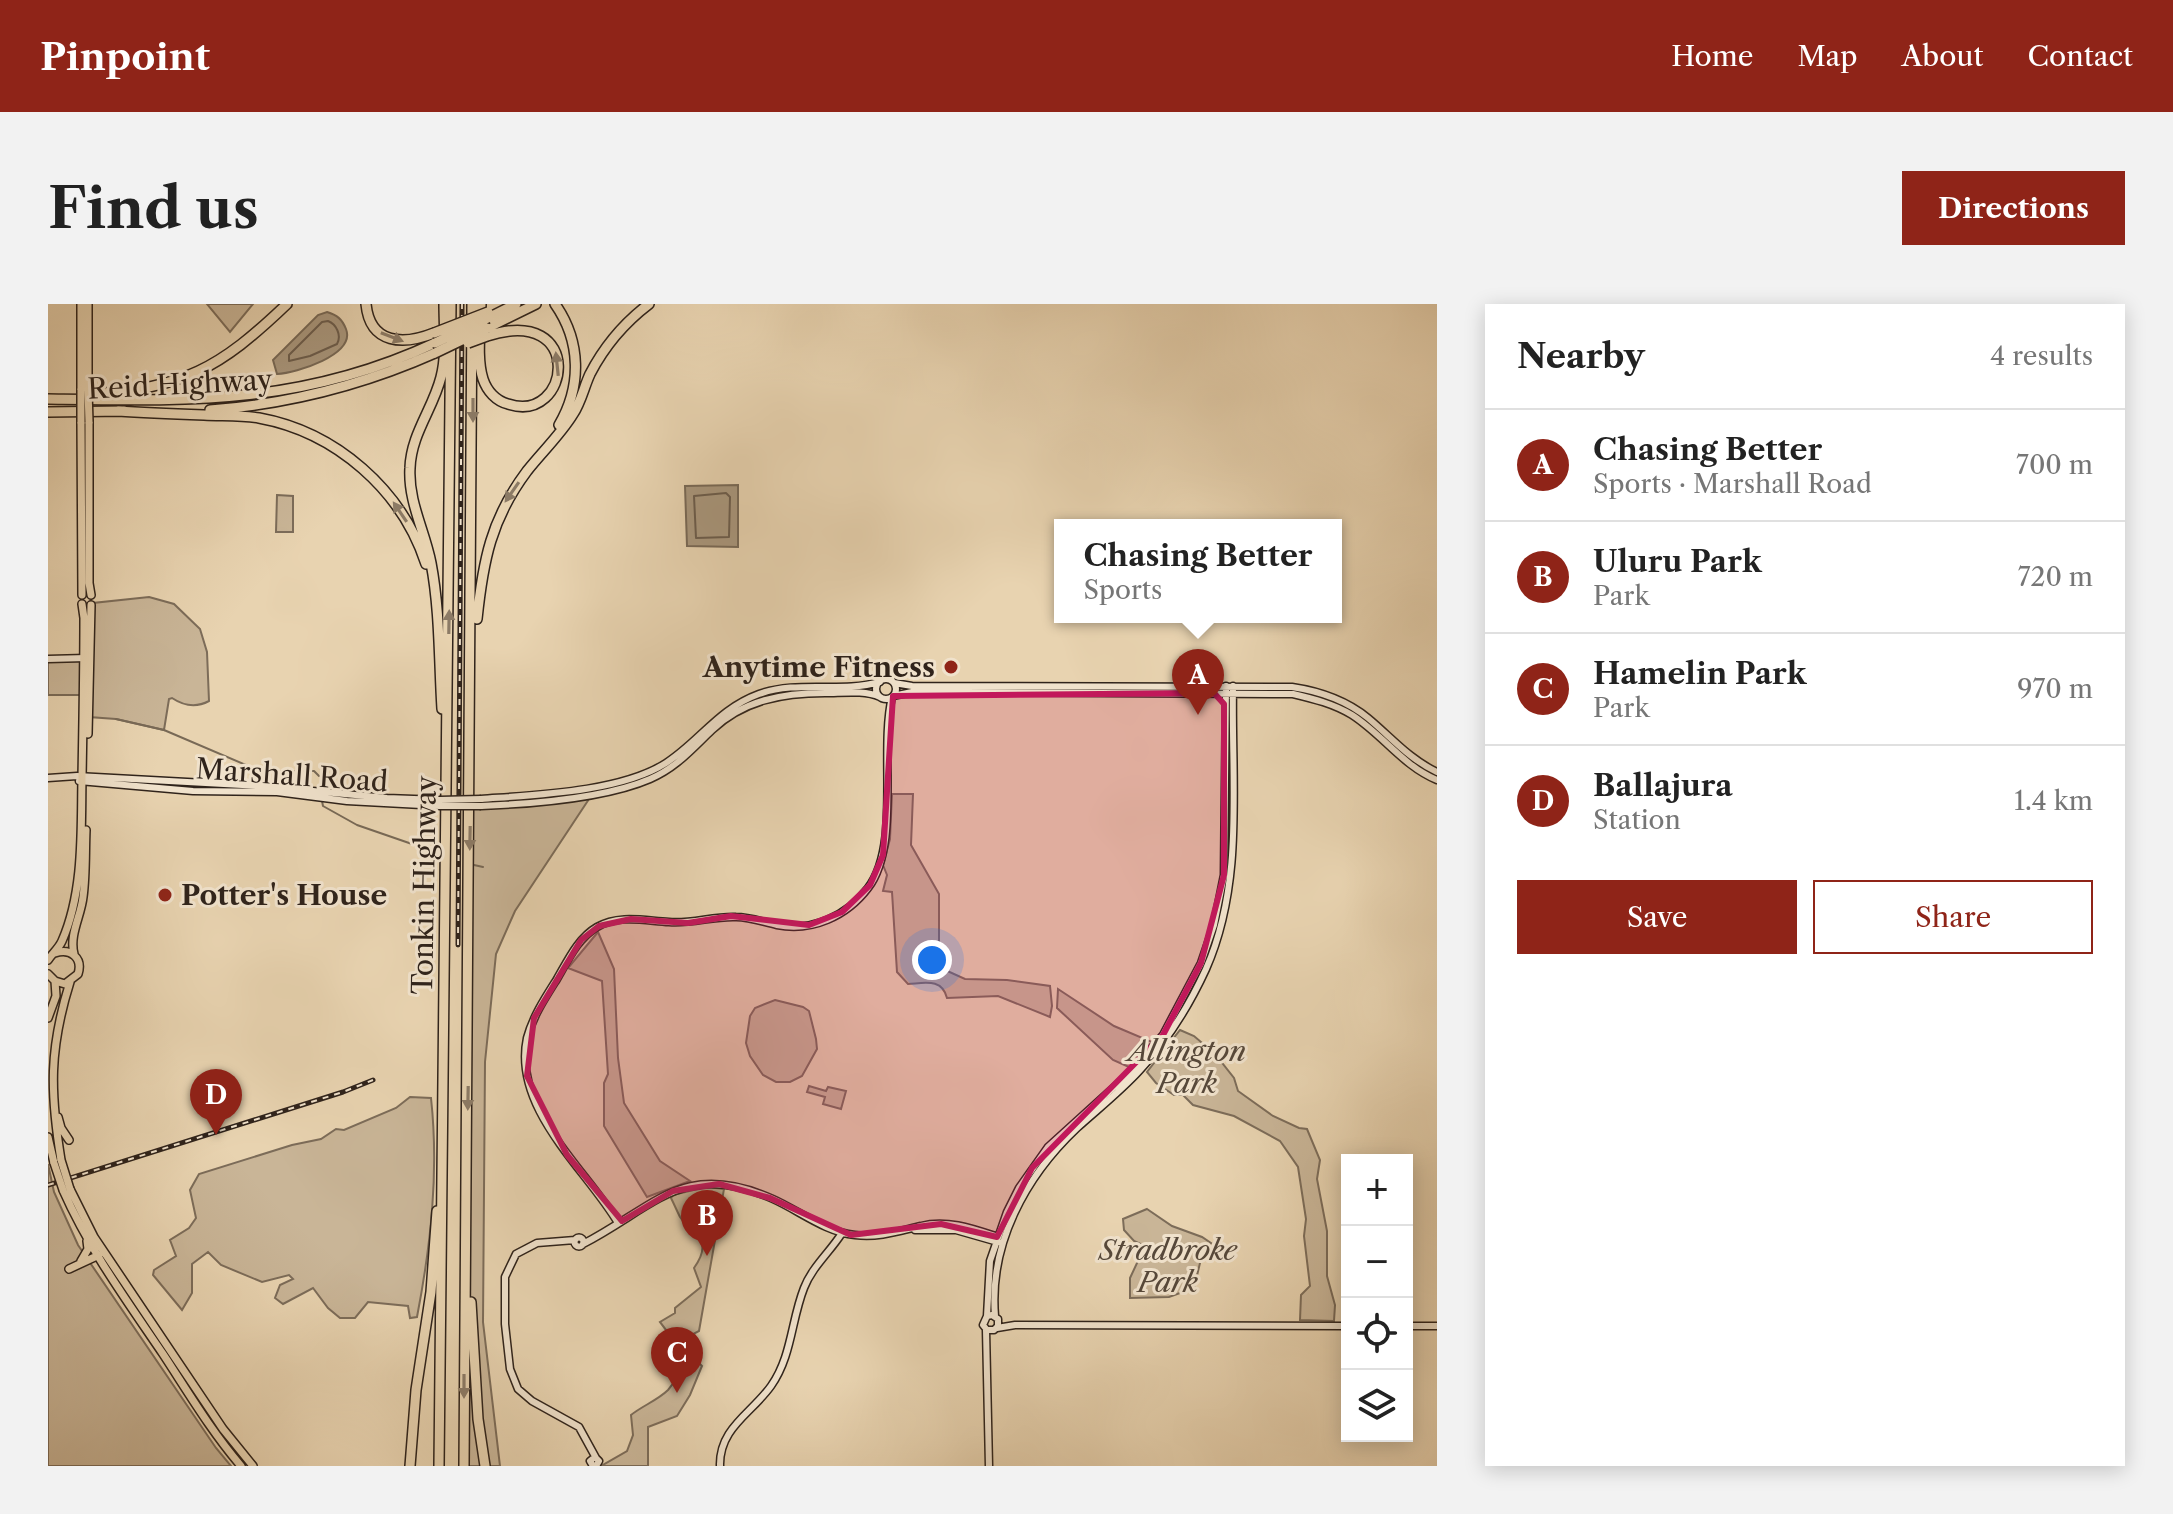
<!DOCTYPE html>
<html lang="en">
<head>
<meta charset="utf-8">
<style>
  body { margin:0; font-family:"Libre Caslon Text",serif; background:#f2f2f2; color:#222 }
  .controls { position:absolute; right:24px; bottom:24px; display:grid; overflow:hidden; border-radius:0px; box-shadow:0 4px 20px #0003 }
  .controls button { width:72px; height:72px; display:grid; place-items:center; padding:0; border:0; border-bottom:2px solid #e0e0e0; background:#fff; color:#222; font:40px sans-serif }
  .you { position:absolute; left:884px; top:656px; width:28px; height:28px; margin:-20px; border:6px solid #fff; border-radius:50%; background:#1a73e8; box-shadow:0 0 0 12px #1a73e833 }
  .badge { display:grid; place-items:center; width:52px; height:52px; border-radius:50%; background:#8f2418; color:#fff; font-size:26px; font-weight:700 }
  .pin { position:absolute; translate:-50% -66px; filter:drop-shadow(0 2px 4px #0008) }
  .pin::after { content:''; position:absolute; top:42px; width:28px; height:24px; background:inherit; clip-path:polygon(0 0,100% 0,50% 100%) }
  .popup { position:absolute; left:1006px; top:215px; width:288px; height:104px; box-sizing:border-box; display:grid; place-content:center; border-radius:0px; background:#fff; filter:drop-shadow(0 2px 6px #0005); font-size:26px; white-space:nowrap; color:#767676 }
  .popup b { font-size:30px; color:#222 }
  .popup::after { content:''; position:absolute; left:50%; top:100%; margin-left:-16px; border:16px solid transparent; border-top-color:#fff }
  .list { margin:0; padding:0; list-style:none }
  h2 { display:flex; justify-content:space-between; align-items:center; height:104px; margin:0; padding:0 32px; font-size:34px }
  h2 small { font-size:26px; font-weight:400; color:#767676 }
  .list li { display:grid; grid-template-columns:52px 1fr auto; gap:24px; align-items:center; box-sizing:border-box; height:112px; padding:0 32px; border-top:2px solid #e0e0e0 }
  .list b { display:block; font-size:30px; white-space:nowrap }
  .list p { margin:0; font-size:26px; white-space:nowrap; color:#767676 }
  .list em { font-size:26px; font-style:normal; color:#767676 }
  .actions { display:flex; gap:16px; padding:24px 32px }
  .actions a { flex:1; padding:18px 0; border:2px solid #8f2418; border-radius:0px; text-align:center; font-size:28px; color:#8f2418 }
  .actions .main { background:#8f2418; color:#fff }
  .icon { flex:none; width:44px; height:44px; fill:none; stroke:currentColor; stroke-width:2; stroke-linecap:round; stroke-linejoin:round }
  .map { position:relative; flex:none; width:1389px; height:1162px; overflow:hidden; border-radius:0px }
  header { display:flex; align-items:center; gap:48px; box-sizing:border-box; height:112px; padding:0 40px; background:#8f2418; color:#fff }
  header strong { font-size:38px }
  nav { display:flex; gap:44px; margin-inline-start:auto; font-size:28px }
  .intro { display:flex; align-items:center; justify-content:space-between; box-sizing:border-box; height:192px; padding:0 48px }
  h1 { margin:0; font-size:56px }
  .button { padding:20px 36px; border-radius:0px; background:#8f2418; color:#fff; font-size:28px; font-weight:700 }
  main { display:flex; gap:48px; padding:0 48px }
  aside { flex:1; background:#fff; border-radius:0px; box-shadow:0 4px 20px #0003 }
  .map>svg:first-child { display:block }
</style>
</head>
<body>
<header>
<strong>Pinpoint</strong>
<nav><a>Home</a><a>Map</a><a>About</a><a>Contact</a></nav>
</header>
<div class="intro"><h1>Find us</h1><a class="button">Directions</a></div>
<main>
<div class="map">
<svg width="1389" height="1162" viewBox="0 0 1389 1162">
  <rect width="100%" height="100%" fill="#e8d3b0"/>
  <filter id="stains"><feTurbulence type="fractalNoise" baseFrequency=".0025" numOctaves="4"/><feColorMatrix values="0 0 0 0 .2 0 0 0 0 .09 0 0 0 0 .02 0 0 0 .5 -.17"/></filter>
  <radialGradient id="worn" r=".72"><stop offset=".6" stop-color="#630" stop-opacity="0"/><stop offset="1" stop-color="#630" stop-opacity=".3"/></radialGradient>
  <path fill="#c9b597" stroke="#7c6c59" stroke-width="2" d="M 159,0 L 205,0 L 182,28 Z
    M 229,191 L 245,192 L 245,228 L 228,228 Z
    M 101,293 L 126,300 L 152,325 L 159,348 L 161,397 C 148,404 136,402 124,394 L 121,395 L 116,426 L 68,415 L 41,413 L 45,299 Z
    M 36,354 L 36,391 L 0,391 L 0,356 Z
    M 545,489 L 467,607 L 448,650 L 437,758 L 435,1018 L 452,1162 L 421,1162 L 422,502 Z
    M 844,490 L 865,490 L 863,541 L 891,590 L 891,653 L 885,656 L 886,661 L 917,675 L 959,676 L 1002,682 L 1004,702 L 1002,713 L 950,692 L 899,694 C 894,674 877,679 860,680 L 849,668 L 844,588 L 835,587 L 839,571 L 835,561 L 842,535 Z
    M 550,628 L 566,665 L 570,754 L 576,799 L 612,857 L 642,877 L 599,893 L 556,822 L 556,779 L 560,770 L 554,677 L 520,664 Z
    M 1010,685 L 1066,722 L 1104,738 L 1081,763 L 1065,756 L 1009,704 Z
    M 727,696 L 755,703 L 761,707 L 768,735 L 769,745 L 754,772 L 742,778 L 728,778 L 715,771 L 702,752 L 698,739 L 702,712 L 707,704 Z
    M 1132,726 L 1146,732 L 1167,750 L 1186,774 L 1190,787 L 1225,812 L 1251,824 L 1259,825 L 1272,856 L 1269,875 L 1279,927 L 1279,972 L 1287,1001 L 1286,1017 L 1252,1016 L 1253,991 L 1262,982 L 1256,932 L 1258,915 L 1250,863 L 1232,837 L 1186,812 L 1145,801 L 1135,791 L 1126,791 L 1108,779 L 1099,768 Z
    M 761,782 L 778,787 L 780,783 L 798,787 L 793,805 L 775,800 L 777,793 L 759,788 Z
    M 362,793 L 383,794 C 391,867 383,940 369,1013 L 362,1014 L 360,1002 L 320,998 L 307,1014 L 292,1014 L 280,1004 L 265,984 L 235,1000 L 227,994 L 232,981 L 245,975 L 241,971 L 214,978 L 173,961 L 160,948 L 144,960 L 144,989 L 134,1006 L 105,971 L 106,966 L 128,952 L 122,936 L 141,924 L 148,914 L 142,886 L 151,870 L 244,841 L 273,835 L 288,825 L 296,826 L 348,804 Z
    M 0,860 L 6,888 L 30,941 L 168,1144 L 183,1162 L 0,1162 Z
    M 658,883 L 676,885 L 651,1027 L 645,1030 L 646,1054 L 654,1062 L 642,1091 L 629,1112 L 600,1123 L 600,1162 L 553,1162 L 579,1147 L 585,1131 L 583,1111 C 594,1102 610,1096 620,1086 C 641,1063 629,1039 612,1018 L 627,1009 L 627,1004 L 653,983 L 646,964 C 666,936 646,933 632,913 C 629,907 626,900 623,894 L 625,891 Z
    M 1099,905 L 1124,922 L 1154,933 L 1163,939 L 1152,959 L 1146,984 L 1121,993 L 1082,994 L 1082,974 L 1097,942 L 1086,937 L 1076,926 L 1075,915 Z"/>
  <path fill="#a9977d" stroke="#786956" stroke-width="2" d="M 279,8 C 289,11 294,15 298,25 C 308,51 248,69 229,70 L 225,56 L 270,11 Z
    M 690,181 L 690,243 L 639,242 L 637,182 Z"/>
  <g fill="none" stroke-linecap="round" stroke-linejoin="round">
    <path stroke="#6c5d4c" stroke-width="2" d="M 280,17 C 288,20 294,31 289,40 L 262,52 L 241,57 L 241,51 L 274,18 Z
      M 678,189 L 682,193 L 681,233 L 648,234 L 646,192 Z"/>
    <path stroke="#786956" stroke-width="2" d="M 0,391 L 30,391
      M 68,415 L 116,426 L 212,467 L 266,467 L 271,472
      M 274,497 L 275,502 L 309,521 L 390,549
      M 426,561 L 435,563"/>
    <defs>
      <path id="secondary" d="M 0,355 L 38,354
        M828 385a10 10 0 1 1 20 0a10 10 0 1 1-20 0Z
        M 846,379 L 864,382 L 1244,383 C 1271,387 1298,396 1320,414 C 1343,433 1361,455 1389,468
        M 845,392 L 864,388 L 1245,390 C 1266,395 1286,400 1304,411 C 1335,431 1355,462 1389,476
        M 0,474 L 29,472 L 212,482 L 339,494 L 392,496
        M 31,477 L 145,487 L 229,488 L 299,497 L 392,502
        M 433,495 C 487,491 573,488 618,459 C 652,437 670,405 711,390 C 750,376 792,389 832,378
        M 433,502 C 482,500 558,494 602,475 C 628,464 644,445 664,426 C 696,396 735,389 777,389 C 795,389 816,386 832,393
        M 570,919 C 539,866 464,805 479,734 C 485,712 497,694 509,675 C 520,656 530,634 549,623 C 571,610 598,617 621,618 C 644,620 665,612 688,613 C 702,613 715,618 729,621 C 764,628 799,612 820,584 C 853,541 831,447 844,393
        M 867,926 L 908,926 L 950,938
        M526.5 938a4.5 4.5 0 1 1 9 0a4.5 4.5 0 1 1-9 0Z
        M 527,936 L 489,939 L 468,950 L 457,973 L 457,1020 L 462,1065 L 470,1085 L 484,1097 L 531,1123 L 548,1154
        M 535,940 C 607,903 635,855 725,895 C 752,907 777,928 807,931 C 831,934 851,927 873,922 C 899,915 926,925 950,933
        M 939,1012 L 944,1011 L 950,1015 L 950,1022 L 946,1026 L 939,1026 L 935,1021 L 939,1012 L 942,957 L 959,908 L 971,884 L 1000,843 L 1086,765 L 1115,731 L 1153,659 L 1166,621 L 1176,571 L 1178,382
        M 947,1012 C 941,940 977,873 1029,824 C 1050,805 1073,787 1092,766 C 1120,736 1141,702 1158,665 C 1197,577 1183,476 1185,382
        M 1359,1022 L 1389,1022
        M 949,1024 L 967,1021 L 1299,1022
        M 938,1026 L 941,1162
        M 545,1162 L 542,1157 L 547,1153 L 551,1157 L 548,1162
        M 672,1162 C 671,1124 703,1110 723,1082 C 744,1052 743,1017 756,984 C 764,963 782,948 794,929"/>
      <path id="primary" d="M 33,0 L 33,86
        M 40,0 L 40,86
        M 33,118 L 34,291
        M 41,118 L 41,279 L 43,291
        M 40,430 L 43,301
        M 26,650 C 21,631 33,612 35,593 C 38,571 37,548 38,526
        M 0,656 C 4,650 11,644 14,637 C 36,587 33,526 34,473 C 35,420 36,367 36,314 L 34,300
        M 0,670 L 7,677 L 17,680 L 30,670 C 35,654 23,644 7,649
        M 0,714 L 8,692 L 7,677
        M 10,813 L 13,824 L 21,836
        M 0,833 L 6,859
        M 13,856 C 2,788 1,745 22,678
        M 22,885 L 46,933 L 175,1125 L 205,1162
        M 15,886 C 41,945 79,997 115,1050 C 140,1088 163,1127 193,1162
        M 33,957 L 40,945 L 39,937
        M 21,965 L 51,951"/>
      <path id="highway" d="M 318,0 C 322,41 356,41 386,29
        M 433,0 C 433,23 428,53 435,75 C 439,87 448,97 460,100 C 523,121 538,0 439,32
        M 507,0 C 533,37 534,82 511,121
        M 440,14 L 468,0
        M 439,24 L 488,0
        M 42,90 C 136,84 171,65 239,0
        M 0,95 C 142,97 254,101 387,39
        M 162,106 C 241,100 315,81 387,49
        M 70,107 C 99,109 127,110 156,111 C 174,112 193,111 211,114 C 288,128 354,186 378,260
        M 0,108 L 76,107
        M 429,315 C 435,257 443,215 479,167 C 494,148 513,130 525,110 C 533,98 536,83 542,70 C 556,43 576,19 601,0
        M 394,405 C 391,357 392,306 383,259 C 377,227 360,198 362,164 C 363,130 385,105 393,73 C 399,50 396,24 396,0
        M 423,998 L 430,1115 L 437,1162
        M 362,1162 L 368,1086 L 383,988 L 389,907
        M 391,1162 L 403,0
        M 416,1162 L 424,0"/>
    </defs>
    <use href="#secondary" stroke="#2f231b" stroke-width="9"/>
    <use href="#primary" stroke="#2f231b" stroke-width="10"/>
    <use href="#highway" stroke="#2f231b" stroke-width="12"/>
    <use href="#secondary" stroke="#f0e2cc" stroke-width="6"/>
    <use href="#primary" stroke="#e8d3b0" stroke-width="7"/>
    <use href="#highway" stroke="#e8d3b0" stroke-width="9"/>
    <defs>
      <path id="rail" d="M 410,641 L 414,0
        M 0,881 L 295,788 L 325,776"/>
    </defs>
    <use href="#rail" stroke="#2f231b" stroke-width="5"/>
    <use href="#rail" stroke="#f0e2cc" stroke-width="2" stroke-dasharray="6" stroke-linecap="butt"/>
    <defs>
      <path id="secondary-bridge" d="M 392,496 L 433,495
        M 392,502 L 433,502"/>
      <path id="primary-bridge" d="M 33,86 L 33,118
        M 40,86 L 41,118
        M 13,856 L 22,885
        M 6,859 L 15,886"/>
      <path id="highway-bridge" d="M 386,29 L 440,8
        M 387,39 L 440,14
        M 420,39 L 439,32
        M 387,49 L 439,24"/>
    </defs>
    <use href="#secondary-bridge" stroke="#2f231b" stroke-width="9" stroke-linecap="butt"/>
    <use href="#primary-bridge" stroke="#2f231b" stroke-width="10" stroke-linecap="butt"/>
    <use href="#highway-bridge" stroke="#2f231b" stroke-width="12" stroke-linecap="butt"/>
    <use href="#secondary-bridge" stroke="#f0e2cc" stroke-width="6"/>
    <use href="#primary-bridge" stroke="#e8d3b0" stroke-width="7"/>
    <use href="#highway-bridge" stroke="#e8d3b0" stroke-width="9"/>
  </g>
  <defs><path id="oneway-solid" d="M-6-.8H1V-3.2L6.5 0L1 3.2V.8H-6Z" transform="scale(2)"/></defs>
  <g fill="#8c7b66">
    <use href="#oneway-solid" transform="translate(344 33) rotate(21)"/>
    <use href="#oneway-solid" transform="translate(509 60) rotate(-96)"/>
    <use href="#oneway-solid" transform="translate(425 106) rotate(90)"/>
    <use href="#oneway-solid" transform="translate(464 188) rotate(125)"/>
    <use href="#oneway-solid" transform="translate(352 208) rotate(-124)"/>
    <use href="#oneway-solid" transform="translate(401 318) rotate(-89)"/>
    <use href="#oneway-solid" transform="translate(422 534) rotate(91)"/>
    <use href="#oneway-solid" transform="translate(420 794) rotate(91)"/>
    <use href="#oneway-solid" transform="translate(416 1082) rotate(90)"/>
  </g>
  <path fill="#c2185b" fill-opacity="0.2" stroke="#c2185b" stroke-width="6" stroke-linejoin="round" d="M 1166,389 L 1176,400 L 1176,571 L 1153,659 L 1115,731 L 984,864 L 949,933 L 893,920 L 803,931 L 722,894 L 671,880 L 625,887 L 574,917 L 519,851 L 479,772 L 486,714 L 533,636 L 551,622 L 583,615 L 640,619 L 683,612 L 761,621 L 794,608 L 822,581 L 835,551 L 845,392 Z"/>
  <g fill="#8f2418" stroke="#f0e2cc" stroke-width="3">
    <circle cx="903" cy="363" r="8"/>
    <circle cx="117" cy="591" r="8"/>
  </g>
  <g text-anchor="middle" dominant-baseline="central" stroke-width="6" stroke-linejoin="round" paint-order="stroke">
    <g font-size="28" fill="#2f231b" stroke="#f0e2cc">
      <text transform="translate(132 80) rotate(-3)">Reid Highway</text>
      <text transform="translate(244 471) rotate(4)">Marshall Road</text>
      <text transform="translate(376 581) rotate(-89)">Tonkin Highway</text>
    </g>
    <g font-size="28" font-weight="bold" fill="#2f231b" stroke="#f0e2cc" text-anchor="end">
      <text x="887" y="363">Anytime Fitness</text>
      <text x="133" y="591" text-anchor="start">Potter's House</text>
    </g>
    <g font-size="28" font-style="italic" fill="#56483a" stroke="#f0e2cc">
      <text x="1139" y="747">Allington<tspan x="1139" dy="32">Park</tspan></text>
      <text x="1120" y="946">Stradbroke<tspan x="1120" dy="32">Park</tspan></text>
    </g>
  </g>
  <rect width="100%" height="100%" filter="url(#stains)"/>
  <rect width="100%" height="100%" fill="url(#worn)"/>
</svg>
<div class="controls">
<button>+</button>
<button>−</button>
<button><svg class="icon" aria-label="locate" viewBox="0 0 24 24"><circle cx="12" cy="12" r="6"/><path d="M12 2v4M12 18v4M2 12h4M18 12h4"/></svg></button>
<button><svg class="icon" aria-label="layers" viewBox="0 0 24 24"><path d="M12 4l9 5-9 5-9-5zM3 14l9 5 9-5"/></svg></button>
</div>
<div class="you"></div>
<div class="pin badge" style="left:1150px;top:411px">A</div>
<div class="popup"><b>Chasing Better</b>Sports</div>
<div class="pin badge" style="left:659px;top:952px">B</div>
<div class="pin badge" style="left:629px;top:1089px">C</div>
<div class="pin badge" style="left:168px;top:831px">D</div>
</div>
<aside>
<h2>Nearby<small>4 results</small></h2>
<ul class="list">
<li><span class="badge">A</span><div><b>Chasing Better</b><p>Sports · Marshall Road</p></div><em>700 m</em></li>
<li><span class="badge">B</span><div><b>Uluru Park</b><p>Park</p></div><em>720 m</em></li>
<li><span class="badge">C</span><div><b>Hamelin Park</b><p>Park</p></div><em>970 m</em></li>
<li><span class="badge">D</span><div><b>Ballajura</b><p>Station</p></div><em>1.4 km</em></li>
</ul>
<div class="actions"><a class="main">Save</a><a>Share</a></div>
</aside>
</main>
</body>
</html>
